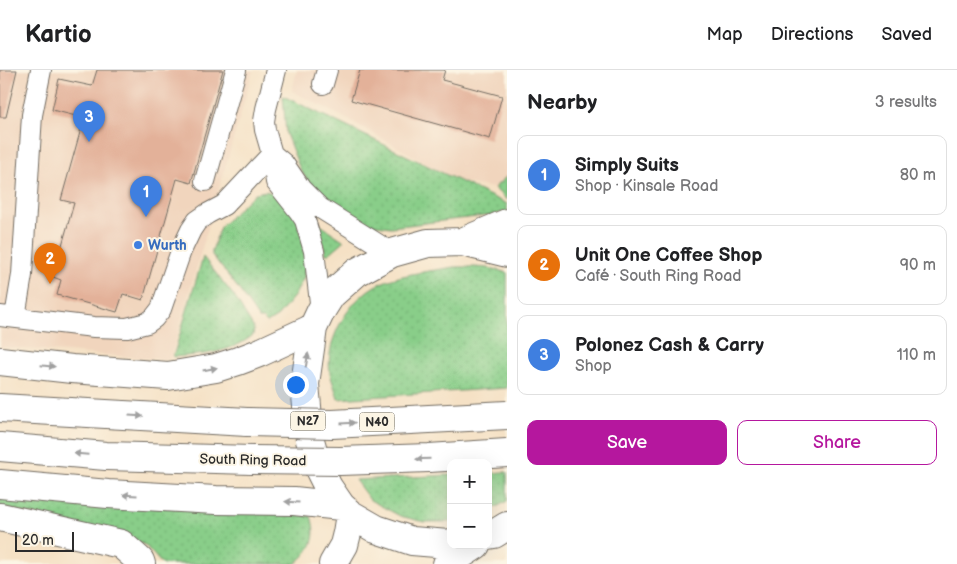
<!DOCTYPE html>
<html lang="en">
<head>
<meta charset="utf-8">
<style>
  body { margin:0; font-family:"Balsamiq Sans",sans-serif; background:#f2f2f2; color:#202124 }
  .controls { position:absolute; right:15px; bottom:15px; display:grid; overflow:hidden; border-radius:10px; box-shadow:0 5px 20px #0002 }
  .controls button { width:45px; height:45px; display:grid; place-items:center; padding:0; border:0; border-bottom:1px solid #e0e0e0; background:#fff; color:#202124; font:25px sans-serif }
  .scale { position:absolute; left:15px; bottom:12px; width:59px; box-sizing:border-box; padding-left:5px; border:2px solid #2b2b2b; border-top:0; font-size:14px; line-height:18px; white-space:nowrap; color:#2b2b2b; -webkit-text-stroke:4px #fcf5e5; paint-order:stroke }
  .you { position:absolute; left:295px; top:314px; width:18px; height:18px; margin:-12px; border:4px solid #fff; border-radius:50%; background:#1a73e8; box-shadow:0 0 0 8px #1a73e833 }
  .badge { display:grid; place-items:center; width:32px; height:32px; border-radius:50%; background:#b5179e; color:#fff; font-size:16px; font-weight:700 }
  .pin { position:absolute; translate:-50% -41px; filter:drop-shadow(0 1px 2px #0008) }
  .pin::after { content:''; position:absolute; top:26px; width:18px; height:15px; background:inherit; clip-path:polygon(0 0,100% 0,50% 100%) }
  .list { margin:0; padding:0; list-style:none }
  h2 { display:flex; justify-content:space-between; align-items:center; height:65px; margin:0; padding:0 20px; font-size:21px }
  h2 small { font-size:16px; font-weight:400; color:#757577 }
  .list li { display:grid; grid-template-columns:32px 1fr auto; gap:15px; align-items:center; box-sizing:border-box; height:80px; margin:0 10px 10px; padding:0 10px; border:1px solid #e0e0e0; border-radius:10px }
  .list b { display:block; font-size:19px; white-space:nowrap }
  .list p { margin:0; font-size:16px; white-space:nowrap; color:#757577 }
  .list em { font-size:16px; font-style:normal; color:#757577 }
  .actions { display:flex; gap:10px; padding:15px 20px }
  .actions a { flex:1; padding:11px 0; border:1px solid #b5179e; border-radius:10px; text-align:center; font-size:18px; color:#b5179e }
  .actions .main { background:#b5179e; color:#fff }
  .map { position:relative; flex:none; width:507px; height:494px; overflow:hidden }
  header { display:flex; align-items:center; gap:30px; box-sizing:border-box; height:70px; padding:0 25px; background:#fff; border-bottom:1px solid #e0e0e0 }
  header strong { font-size:24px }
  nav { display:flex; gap:28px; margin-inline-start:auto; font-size:18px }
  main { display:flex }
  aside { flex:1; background:#fff }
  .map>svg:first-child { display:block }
</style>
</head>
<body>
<header>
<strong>Kartio</strong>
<nav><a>Map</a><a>Directions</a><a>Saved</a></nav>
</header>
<main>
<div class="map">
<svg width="507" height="494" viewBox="0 0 507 494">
  <defs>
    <pattern id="grass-dots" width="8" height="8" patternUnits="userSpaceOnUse" patternTransform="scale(1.25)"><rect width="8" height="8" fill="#89ce89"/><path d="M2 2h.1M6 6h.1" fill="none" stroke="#76b176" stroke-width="1.8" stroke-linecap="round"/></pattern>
  </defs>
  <rect width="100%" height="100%" fill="#fcf5e5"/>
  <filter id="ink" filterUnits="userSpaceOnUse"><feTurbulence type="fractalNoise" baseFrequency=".02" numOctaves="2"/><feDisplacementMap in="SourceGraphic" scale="10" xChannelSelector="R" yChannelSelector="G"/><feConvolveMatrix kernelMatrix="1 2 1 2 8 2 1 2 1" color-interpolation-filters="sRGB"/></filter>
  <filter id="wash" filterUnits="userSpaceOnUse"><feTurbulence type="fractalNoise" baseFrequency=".0096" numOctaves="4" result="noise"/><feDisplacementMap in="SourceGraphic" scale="20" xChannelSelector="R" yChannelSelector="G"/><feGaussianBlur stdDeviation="1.12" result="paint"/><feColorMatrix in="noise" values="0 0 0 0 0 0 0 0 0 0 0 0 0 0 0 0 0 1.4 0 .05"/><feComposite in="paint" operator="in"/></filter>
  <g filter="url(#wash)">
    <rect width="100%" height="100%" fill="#f5e1c5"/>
    <path fill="#f1d5bd" d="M 0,0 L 253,0 L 170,290 L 0,277 Z
      M 297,0 L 507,0 L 507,108 L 494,118 L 460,112 L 351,51 L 292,21 Z"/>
    <path fill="url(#grass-dots)" stroke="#5a7c5a" d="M 283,26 L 507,134 L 507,141 L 493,145 L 391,157 L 370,154 L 338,137 L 314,121 L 300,99 L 286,64 Z
      M 507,106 L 507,130 L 494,118 Z
      M 266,121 L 274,124 L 297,147 L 306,183 L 304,207 L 295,225 L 278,246 L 267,253 L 263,249 L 259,249 L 238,218 L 212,185 L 212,181 L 220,157 L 253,125 L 256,123 Z
      M 316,152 L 343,170 L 343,172 L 329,184 L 326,184 L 325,182 L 320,163 Z
      M 203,187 L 234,226 L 253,257 L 254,260 L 253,265 C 232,283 199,285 173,287 Z
      M 454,197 C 473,197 489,196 507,203 L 507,318 L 338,329 C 336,320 332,312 330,303 C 324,268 353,222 386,211 C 408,203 432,201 454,197 Z
      M 507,402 L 507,431 L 488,442 L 488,403 Z
      M 451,405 L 451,452 L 424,452 L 400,446 L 370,430 L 355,410 Z
      M 0,428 L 311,446 C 318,468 312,480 295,494 L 162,494 L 145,475 L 120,465 L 0,437 Z"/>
    <g id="blocks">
      <path fill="#e3b199" d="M 0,0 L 17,0 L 6,47 L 0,47 Z
        M 97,0 L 223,0 L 191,113 L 177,109 L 143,230 L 123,224 L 117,242 L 57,225 L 61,210 L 53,207 L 74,133 L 61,130 L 84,48 L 52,40 L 59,9 L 92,16 Z
        M 360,0 L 445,0 L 442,10 L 502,26 L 490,69 L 351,30 Z"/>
    </g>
  </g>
  <g filter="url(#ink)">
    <use href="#blocks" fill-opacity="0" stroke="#726b61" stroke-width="1"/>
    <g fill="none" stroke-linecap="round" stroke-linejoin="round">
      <defs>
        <path id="minor" d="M 276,0 L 266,39 L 264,51 L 265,60 L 272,84 L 276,112 L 299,141 L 305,150 L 314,181 L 321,241
          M 323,14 L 327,0
          M 272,84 L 284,94 L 301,119 L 320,138 L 392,183
          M 205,111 L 236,0
          M 0,246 L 94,257 L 127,258 L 147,253 L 154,248 L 161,239 L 181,181 L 191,160 L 197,151 L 207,144 L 224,135 L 272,84
          M 15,247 L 22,205 L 32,45 L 41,0"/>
        <path id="highway" d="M 462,172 L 507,153
          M 0,291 L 72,299 L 168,306 L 216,298 L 238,291 L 259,283 L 313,258
          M 0,338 L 247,352
          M 0,377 L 106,386 L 252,390
          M 0,414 L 108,424 L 216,430 L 294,431 L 341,436
          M 0,447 L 121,474 L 140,491 L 141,494
          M 488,465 L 494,464 L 507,456
          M 451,473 L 448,474 L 412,471 L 376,459 L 350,444 L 341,436 L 328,417 L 317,395 L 310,370 L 305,314 L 313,258 L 321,241 L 331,225 L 357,202 L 392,183 L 428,173 L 462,172 L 507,183
          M 333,494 L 344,475 L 347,463 L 350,444
          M 447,494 L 476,475"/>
      </defs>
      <use href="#minor" stroke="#726b61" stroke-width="22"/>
      <use href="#highway" stroke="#726b61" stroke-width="30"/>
      <use href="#minor" stroke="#fff" stroke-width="20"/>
      <use href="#highway" stroke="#fff" stroke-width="28"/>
      <defs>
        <path id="highway-bridge" d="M 247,352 L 332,354 L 507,345
          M 252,390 L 340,391 L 429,388 L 507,383"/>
      </defs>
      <use href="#highway-bridge" stroke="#726b61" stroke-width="30" stroke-linecap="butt"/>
      <use href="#highway-bridge" stroke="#fff" stroke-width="28"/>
    </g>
    <defs><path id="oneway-solid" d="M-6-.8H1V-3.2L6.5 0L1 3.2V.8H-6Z" transform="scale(1.25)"/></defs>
    <g fill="#a0a0a0">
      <use href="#oneway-solid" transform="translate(307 290) rotate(-80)"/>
      <use href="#oneway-solid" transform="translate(48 296) rotate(6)"/>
      <use href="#oneway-solid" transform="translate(210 299) rotate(-11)"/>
      <use href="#oneway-solid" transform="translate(136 346) rotate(3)"/>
      <use href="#oneway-solid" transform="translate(348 353) rotate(-3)"/>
      <use href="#oneway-solid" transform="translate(81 384) rotate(-175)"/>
      <use href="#oneway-solid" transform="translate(423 389) rotate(178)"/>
      <use href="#oneway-solid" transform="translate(130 425) rotate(-177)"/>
      <use href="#oneway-solid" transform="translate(292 432) rotate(-177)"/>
    </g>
  </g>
  <circle fill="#3f7fe0" stroke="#fcf5e5" stroke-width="2" cx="138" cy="175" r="5"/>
  <g text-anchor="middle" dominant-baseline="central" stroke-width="4" stroke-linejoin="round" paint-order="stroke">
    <g fill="#fcf5e5" stroke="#6a6863" stroke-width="1">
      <rect x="290.5" y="341.5" width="35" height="19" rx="4"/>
      <rect x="359.5" y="342.5" width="35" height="19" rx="4"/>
    </g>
    <g font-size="12" font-weight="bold" fill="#2b2b2b">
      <text x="308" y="351">N27</text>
      <text x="377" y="352">N40</text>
    </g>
    <g font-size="14" font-weight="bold" fill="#366cbe" stroke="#fcf5e5" text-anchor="start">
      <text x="148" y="175">Wurth</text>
    </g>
    <g font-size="14" fill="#2b2b2b" stroke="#fcf5e5">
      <text transform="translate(253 390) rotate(1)">South Ring Road</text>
    </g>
  </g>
</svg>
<div class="controls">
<button>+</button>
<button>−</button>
</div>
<div class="scale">20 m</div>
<div class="you"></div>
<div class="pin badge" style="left:146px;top:147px;background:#3f7fe0">1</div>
<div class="pin badge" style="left:50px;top:214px;background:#e8710a">2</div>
<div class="pin badge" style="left:89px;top:72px;background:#3f7fe0">3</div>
</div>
<aside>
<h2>Nearby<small>3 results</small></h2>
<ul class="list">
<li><span class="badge" style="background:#3f7fe0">1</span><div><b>Simply Suits</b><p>Shop · Kinsale Road</p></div><em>80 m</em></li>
<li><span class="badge" style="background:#e8710a">2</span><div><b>Unit One Coffee Shop</b><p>Café · South Ring Road</p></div><em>90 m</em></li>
<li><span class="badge" style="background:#3f7fe0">3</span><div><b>Polonez Cash &amp; Carry</b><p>Shop</p></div><em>110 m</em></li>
</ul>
<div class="actions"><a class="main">Save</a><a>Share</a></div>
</aside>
</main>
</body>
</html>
